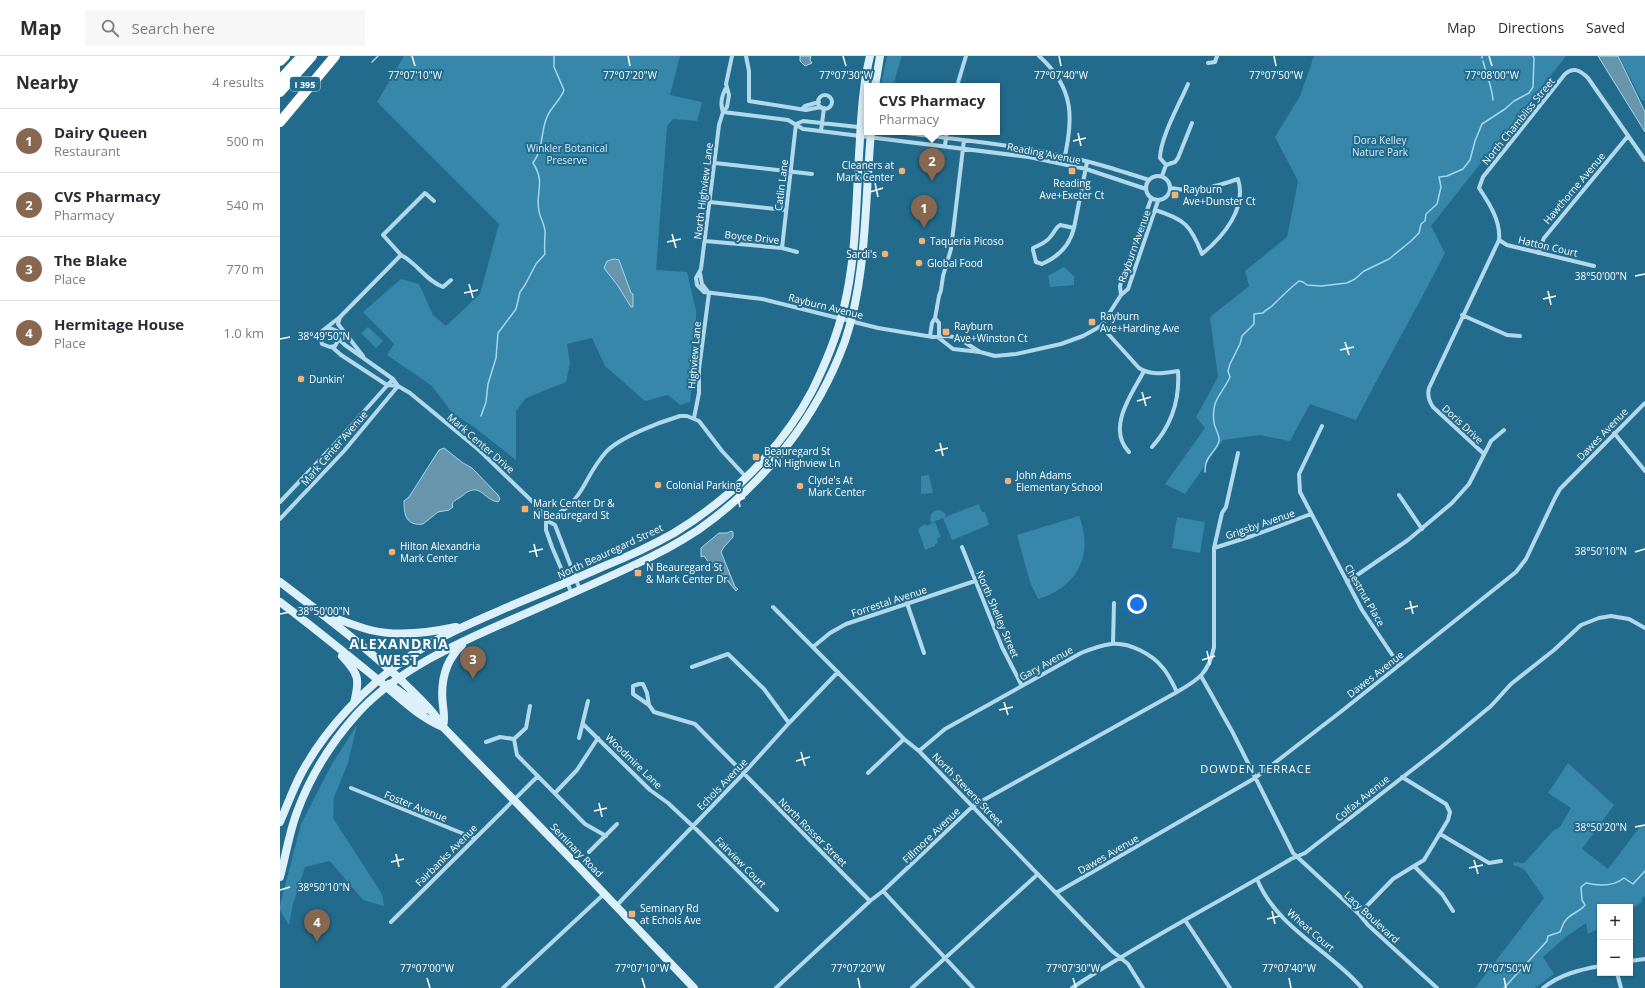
<!DOCTYPE html>
<html lang="en">
<head>
<meta charset="utf-8">
<style>
  body { margin:0; font-family:"Open Sans",sans-serif; background:#f7f7f7; color:#2b2b33 }
  .controls { position:absolute; right:12px; bottom:12px; display:grid; overflow:hidden; border-radius:0px; box-shadow:0 1px 3px #0004 }
  .controls button { width:36px; height:36px; display:grid; place-items:center; padding:0; border:0; border-bottom:1px solid #e1e1e2; background:#fff; color:#2b2b33; font:20px sans-serif }
  .you { position:absolute; left:857px; top:548px; width:14px; height:14px; margin:-10px; border:3px solid #fff; border-radius:50%; background:#1a73e8; box-shadow:0 0 0 6px #1a73e833 }
  .badge { display:grid; place-items:center; width:26px; height:26px; border-radius:50%; background:#876750; color:#fff; font-size:13px; font-weight:700 }
  .pin { position:absolute; translate:-50% -33px; filter:drop-shadow(0 1px 2px #0008) }
  .pin::after { content:''; position:absolute; top:21px; width:14px; height:12px; background:inherit; clip-path:polygon(0 0,100% 0,50% 100%) }
  .popup { position:absolute; left:584px; top:27px; width:136px; height:52px; box-sizing:border-box; display:grid; place-content:center; border-radius:0px; background:#fff; filter:drop-shadow(0 1px 3px #0005); font-size:13px; white-space:nowrap; color:#7c7c81 }
  .popup b { font-size:15px; color:#2b2b33 }
  .popup::after { content:''; position:absolute; left:50%; top:100%; margin-left:-8px; border:8px solid transparent; border-top-color:#fff }
  .list { margin:0; padding:0; list-style:none }
  h2 { display:flex; justify-content:space-between; align-items:center; height:52px; margin:0; padding:0 16px; font-size:17px }
  h2 small { font-size:13px; font-weight:400; color:#7c7c81 }
  .list li { display:grid; grid-template-columns:26px 1fr auto; gap:12px; align-items:center; box-sizing:border-box; height:64px; padding:0 16px; border-top:1px solid #e1e1e2 }
  .list b { display:block; font-size:15px; white-space:nowrap }
  .list p { margin:0; font-size:13px; white-space:nowrap; color:#7c7c81 }
  .list em { font-size:13px; font-style:normal; color:#7c7c81 }
  .icon { flex:none; width:22px; height:22px; fill:none; stroke:currentColor; stroke-width:2; stroke-linecap:round; stroke-linejoin:round }
  .map { position:relative; flex:none; width:1365px; height:932px; overflow:hidden }
  header { display:flex; align-items:center; gap:24px; box-sizing:border-box; height:56px; padding:0 20px; background:#fff; border-bottom:1px solid #e1e1e2 }
  header strong { font-size:19px }
  nav { display:flex; gap:22px; margin-inline-start:auto; font-size:14px }
  .search { width:280px; height:36px; background:#f7f7f7; display:flex; align-items:center; gap:10px; box-sizing:border-box; padding:0 14px; border-radius:0px; color:#7c7c81; font-size:15px }
  main { display:flex }
  aside { flex:1; background:#fff }
  .map>svg:first-child { display:block }
</style>
</head>
<body>
<header>
<strong>Map</strong>
<div class="search"><svg class="icon" aria-label="search" viewBox="0 0 24 24"><circle cx="10" cy="10" r="6"/><path d="M15 15l6 6"/></svg>Search here</div>
<nav><a>Map</a><a>Directions</a><a>Saved</a></nav>
</header>
<main>
<aside>
<h2>Nearby<small>4 results</small></h2>
<ul class="list">
<li><span class="badge">1</span><div><b>Dairy Queen</b><p>Restaurant</p></div><em>500 m</em></li>
<li><span class="badge">2</span><div><b>CVS Pharmacy</b><p>Pharmacy</p></div><em>540 m</em></li>
<li><span class="badge">3</span><div><b>The Blake</b><p>Place</p></div><em>770 m</em></li>
<li><span class="badge">4</span><div><b>Hermitage House</b><p>Place</p></div><em>1.0 km</em></li>
</ul>
</aside>
<div class="map">
<svg width="1365" height="932" viewBox="0 0 1365 932">
  <rect width="100%" height="100%" fill="#226b8d"/>
  <path fill="#3687aa" d="M 124,0 L 400,0 L 390,39 L 422,46 L 417,65 L 393,63 L 387,70 L 376,214 L 407,216 L 416,254 L 416,296 L 410,346 L 400,349 L 388,339 L 365,345 L 325,310 L 312,282 L 287,288 L 290,307 L 286,326 L 246,342 L 236,355 L 236,404 L 194,371 L 173,358 L 152,330 L 107,299 L 114,288 L 83,256 L 121,223 L 139,228 L 153,259 L 166,270 L 200,238 L 219,168 L 97,46 Z
    M 607,0 L 622,0 L 616,19 L 614,30 L 601,30 Z
    M 1034,0 L 1286,0 L 1151,170 L 1165,197 C 1136,254 1105,308 1076,364 L 1030,348 L 1010,385 L 980,379 L 943,384 L 905,438 L 885,428 L 925,372 L 916,361 L 938,321 L 930,261 L 969,230 L 965,215 L 1007,181 L 1018,125 L 995,81 L 1020,40 Z
    M 1339,0 L 1365,0 L 1365,44 L 1362,45 Z
    M 784,211 L 794,220 L 794,229 L 770,231 L 768,220 Z
    M 88,271 L 103,285 L 96,292 L 81,277 Z
    M 649,419 L 653,437 L 641,438 L 641,420 Z
    M 699,448 L 702,456 L 705,456 L 709,469 L 672,484 L 663,462 L 651,467 C 649,458 652,455 660,454 L 666,458 L 665,461 Z
    M 799,460 C 811,490 804,519 775,536 C 770,539 764,541 758,543 L 750,526 L 737,479 Z
    M 897,461 L 925,466 L 920,497 L 892,492 Z
    M 655,466 L 661,481 L 657,482 L 658,487 L 655,488 L 655,490 L 645,494 L 638,473 L 645,468 L 646,470 Z
    M 77,669 L 68,707 L 54,741 L 53,762 L 102,838 L 104,850 L 83,844 L 50,805 L 25,811 L 13,848 L 9,869 L 0,854 L 0,849 L 21,768 L 52,708 Z
    M 1288,707 L 1334,749 L 1302,793 L 1328,813 L 1362,768 L 1365,772 L 1365,840 L 1361,843 L 1363,845 L 1350,854 L 1350,851 L 1320,851 L 1320,872 L 1308,878 L 1306,867 L 1287,880 L 1263,901 L 1274,918 L 1255,932 L 1195,932 L 1264,842 L 1244,813 L 1233,809 L 1233,806 L 1244,807 L 1273,775 L 1280,771 L 1291,752 L 1268,737 Z"/>
  <path fill="#6695ac" stroke="#a4d7ed" d="M 520,0 L 531,0 L 530,4 L 532,7 L 525,10 L 520,5 Z
    M 1318,0 L 1338,0 L 1365,56 L 1365,76 Z
    M 334,203 L 339,204 L 351,237 L 353,238 L 353,251 L 351,251 L 338,230 L 324,212 L 327,205 Z
    M 164,392 L 183,407 L 192,412 L 218,439 L 220,443 L 218,446 C 203,444 200,424 182,440 C 178,443 174,444 172,448 L 173,451 L 169,454 L 158,456 L 143,468 C 126,470 124,459 124,445 L 129,441 L 159,394 Z
    M 451,475 L 453,476 L 453,481 L 444,491 L 441,496 L 455,531 L 458,533 L 456,535 L 442,518 L 432,511 L 424,500 L 421,501 L 421,492 L 439,477 L 447,477 Z"/>
  <g fill="none" stroke-linecap="round" stroke-linejoin="round">
    <path stroke="#a4d7ed" stroke-width="1.5" d="M 1202,0 L 1202,2
      M 1203,5 C 1206,18 1212,30 1213,44
      M 92,6 L 98,0
      M 201,360 L 206,346 L 208,328 L 216,302 L 218,277 L 236,253 L 240,236 L 245,229 L 256,208 L 265,198 C 264,191 265,184 265,176 C 265,169 260,162 259,155 C 255,136 266,127 253,107 C 265,90 260,71 269,57 C 274,48 281,43 284,34 L 274,11 L 274,0
      M 925,416 C 925,411 926,405 929,401 C 932,396 938,391 939,385 C 940,379 935,373 934,367 C 931,343 941,340 950,321 L 948,315 L 950,308 L 960,288 L 962,280 L 974,268 L 974,258 L 983,257 C 986,253 989,253 992,250 C 1001,241 1009,233 1019,225 L 1023,226 L 1027,229 L 1041,230 L 1067,227 L 1075,223 L 1084,215 L 1109,203 L 1131,185 L 1139,177 L 1141,168 L 1145,165 L 1146,158 L 1157,148 L 1161,131 L 1159,121 L 1167,120 L 1183,113 L 1190,104 L 1195,85 L 1202,68 L 1225,53 L 1234,45 L 1249,37 L 1253,31 L 1254,2 L 1253,0
      M 1224,932 L 1267,885 L 1268,880 L 1280,876 C 1282,872 1283,867 1286,864 C 1291,857 1300,856 1305,849 L 1302,844 L 1301,831 L 1306,827 C 1319,830 1333,831 1344,822 L 1353,828 L 1365,815"/>
    <path stroke="#b1d9eb" stroke-width="4" d="M 452,0 L 446,28 L 449,39 L 447,51 L 443,56 L 439,69 L 421,213 L 416,222 L 417,229 L 424,236 L 482,243 L 598,272 L 622,276 L 653,281 L 668,280 L 678,282 L 700,296
      M 466,0 L 469,15 L 469,45 L 526,54 L 541,51
      M 759,0 C 795,32 794,64 783,108
      M 928,7 L 935,6 L 937,0
      M 677,30 L 686,0
      M538 46a7 7 0 1 1 14 0a7 7 0 1 1-14 0Z
      M 523,52 L 525,50 L 539,46
      M 443,56 L 508,64 L 523,73 L 532,74 L 749,101 L 806,113 L 866,133
      M 443,56 C 440,48 442,39 446,32
      M 516,68 L 523,65 L 587,72
      M 541,75 L 544,52
      M 619,76 C 671,83 723,87 774,98 C 807,104 838,114 869,124
      M 665,89 L 667,76
      M 435,107 L 532,118
      M 886,109 L 880,102 C 880,82 900,47 908,28
      M866 132a12 12 0 1 1 24 0a12 12 0 1 1-24 0Z
      M 882,120 L 886,109 L 895,106 L 898,102 L 912,67
      M 430,146 L 505,154
      M 875,154 C 905,163 911,170 922,198 C 944,180 967,152 958,123 C 935,131 915,137 891,132
      M 780,169 L 794,172 C 790,189 778,201 762,208 L 756,206 L 753,194 L 753,192 C 760,189 767,186 771,180 C 775,176 775,172 780,169 Z
      M 794,172 L 807,106
      M 1219,184 L 1227,189 L 1314,210
      M 425,185 L 502,192 L 517,196
      M 502,192 L 516,68
      M 1258,197 L 1264,182 L 1348,80
      M 121,199 C 138,208 145,224 163,231 L 171,224
      M 420,217 L 422,228 L 428,236
      M 841,239 L 840,230 L 871,143
      M 1182,259 L 1227,279 L 1240,280
      M 60,261 L 58,268 L 83,300
      M 655,262 L 659,267 L 659,282
      M 821,270 L 859,312 C 871,320 885,317 898,315 C 900,345 892,369 872,391
      M 45,273 L 50,272 L 57,275 L 59,283 L 55,290 L 50,291 L 42,288 L 40,280 L 42,275 L 60,261 L 121,199 L 103,179 L 145,137 L 154,145
      M 650,280 L 652,267 L 655,262 L 659,240 L 661,234 L 663,220 L 671,193 L 684,84
      M 659,282 L 673,293 L 700,296 L 715,300 L 736,298 L 781,288 L 803,280 L 821,270 L 841,239 L 848,233 L 878,145
      M 59,283 L 65,289 L 113,323 L 118,330
      M 52,291 L 61,299 L 107,329 L 118,330 L 130,337 L 199,394 L 258,451 L 266,464 L 266,474 L 272,491 L 292,538
      M 414,362 L 419,337 L 419,313 L 429,237
      M 1042,370 L 1019,418 L 1020,436 L 1082,554 L 1119,609
      M 1334,377 L 1365,415
      M 849,396 C 826,372 852,338 864,315
      M 1204,398 L 1153,351 C 1149,345 1147,339 1149,332 L 1219,184 C 1221,165 1209,147 1199,132 L 1203,121 L 1285,18 C 1294,11 1300,14 1308,22 L 1365,104
      M 1119,439 L 1142,473
      M 0,446 L 54,389 L 113,323
      M 0,463 L 64,395 L 118,330
      M 266,464 C 306,446 301,424 326,396 C 340,381 380,366 400,360 L 407,360 L 419,365 L 442,395 L 466,421
      M 266,464 L 275,469 L 300,534
      M 682,491 L 722,591 L 742,630
      M 934,492 L 972,480 L 1031,458
      M 1067,526 L 1128,484 L 1172,447 L 1189,428 L 1211,385 L 1224,374
      M 627,547 L 644,597
      M 493,551 L 624,683 L 639,695 L 832,895 L 848,908 L 863,932
      M 833,587 L 834,547
      M 533,591 L 550,577 L 566,568 L 695,525
      M 412,611 L 448,598 L 484,633 L 509,667
      M 921,620 L 953,677 L 1013,797 L 1079,858 L 1088,869 L 1157,932
      M 369,649 L 367,637 L 363,628 L 359,628 L 353,630 L 353,638 L 369,649 L 374,656 L 415,668 L 590,845
      M 303,668 L 370,734 L 388,747 L 418,775 L 497,854
      M 299,682 L 308,645
      M 234,683 L 237,699 L 305,768 L 326,780
      M 206,686 L 220,681 L 234,683 L 246,672 L 250,650
      M 639,695 L 665,673 L 801,597 C 811,593 821,589 831,588 C 849,586 872,598 883,612 C 889,619 893,628 897,636
      M 588,717 L 624,683
      M 1122,721 L 1166,748 L 1170,756 L 1168,764 L 1144,804 L 1134,810
      M 71,732 L 194,782
      M 275,737 L 297,714 L 318,682
      M 1160,778 L 1209,807 L 1221,805
      M 309,796 L 337,768
      M 977,823 C 996,871 1049,894 1081,931
      M 603,835 L 693,932
      M 776,837 L 975,722 L 1063,654 L 1236,516 L 1246,503 L 1275,442 L 1280,433 L 1365,347
      M 336,850 L 463,718 L 509,667 L 558,616
      M 1079,858 L 1113,823 L 1134,810 L 1162,838 L 1173,855
      M 905,864 L 950,932
      M 111,866 L 258,720
      M 1350,905 L 1365,903
      M 1337,917 L 1341,932
      M 223,932 L 324,838
      M 496,932 L 590,845 L 603,835 L 693,750 L 897,636 C 918,624 929,617 934,591 L 934,492 L 942,457 L 946,451 L 958,397
      M 632,932 L 758,818
      M 792,932 C 863,885 938,847 1011,803 L 1025,797 L 1159,693 L 1211,650 L 1231,628 L 1274,594 L 1301,569 L 1319,562 L 1331,560 L 1349,563 L 1365,572
      M 1263,932 C 1281,918 1299,914 1320,910"/>
    <path stroke="#dcf0f9" stroke-width="8" d="M 595,30 L 600,0
      M 0,526 C 42,558 85,590 123,626 C 137,640 153,654 163,671 L 296,808 L 414,932
      M 0,546 C 33,571 65,597 97,623 C 118,640 137,660 163,671
      M 47,559 C 61,564 75,570 90,574 C 118,581 148,577 176,571
      M 62,600 C 79,618 80,623 74,647
      M 109,628 L 145,654
      M 163,671 C 165,663 164,658 163,650 C 160,626 165,605 182,589
      M 0,766 C 7,750 13,733 21,718 C 45,673 85,631 127,602 C 160,579 199,564 235,548 C 264,536 293,524 322,511 C 347,501 371,490 394,477 C 450,443 501,394 532,335 C 545,309 557,280 564,251 C 576,202 576,150 579,99 C 581,67 582,32 590,0
      M 0,821 C 6,799 9,777 17,756 C 30,721 51,687 76,659 C 115,615 179,586 233,563 C 272,546 312,529 350,511 C 374,500 397,488 418,474 C 485,427 537,362 565,285 C 587,221 585,143 591,76"/>
    <path stroke="#fff" stroke-width="10" d="M 0,5 L 5,0
      M 0,24 L 22,0
      M 0,36 L 32,0
      M 0,66 L 55,0"/>
  </g>
  <path fill="none" stroke="#fff" stroke-width="1.5" d="M 132,0 L 135,10M 348,0 L 350,10M 563,0 L 566,10M 779,0 L 781,10M 994,0 L 996,10M 1209,0 L 1212,10M 798,77 L 801,90M 793,85 L 806,82M 595,127 L 598,141M 590,136 L 603,132M 392,178 L 396,192M 387,186 L 401,183M 1355,220 L 1365,218M 189,228 L 193,242M 1268,235 L 1271,249M 184,237 L 198,234M 1263,243 L 1276,240M 0,283 L 10,281M 1065,286 L 1069,299M 1060,294 L 1074,291M 862,336 L 866,350M 857,345 L 871,341M 660,387 L 663,400M 655,395 L 668,392M 457,437 L 460,451M 452,446 L 465,442M 254,488 L 257,501M 249,496 L 263,493M 1355,496 L 1365,493M 1130,545 L 1133,558M 1125,553 L 1138,550M 0,558 L 10,556M 927,595 L 930,609M 922,604 L 935,600M 724,646 L 728,659M 719,654 L 733,651M 521,696 L 525,710M 516,705 L 530,701M 319,747 L 322,761M 314,755 L 327,752M 1355,771 L 1365,769M 116,798 L 119,811M 1194,804 L 1198,818M 111,806 L 124,803M 1189,812 L 1203,809M 0,834 L 10,831M 992,855 L 995,868M 987,863 L 1000,860M 147,922 L 150,932M 362,922 L 365,932M 578,922 L 580,932M 793,922 L 796,932M 1009,922 L 1011,932M 1224,922 L 1226,932"/>
  <g fill="#f7b173" stroke="#226b8d" stroke-width="1.5">
    <circle cx="622" cy="115" r="4"/>
    <rect x="788" y="111" width="8" height="8" rx="2"/>
    <rect x="891" y="135" width="8" height="8" rx="2"/>
    <circle cx="642" cy="185" r="4"/>
    <circle cx="605" cy="198" r="4"/>
    <circle cx="639" cy="207" r="4"/>
    <rect x="808" y="262" width="8" height="8" rx="2"/>
    <rect x="662" y="272" width="8" height="8" rx="2"/>
    <circle cx="21" cy="323" r="4"/>
    <rect x="472" y="397" width="8" height="8" rx="2"/>
    <circle cx="728" cy="425" r="4"/>
    <circle cx="378" cy="429" r="4"/>
    <circle cx="520" cy="430" r="4"/>
    <rect x="241" y="449" width="8" height="8" rx="2"/>
    <circle cx="112" cy="496" r="4"/>
    <rect x="354" y="513" width="8" height="8" rx="2"/>
    <rect x="348" y="854" width="8" height="8" rx="2"/>
  </g>
  <g text-anchor="middle" dominant-baseline="central" stroke-width="4" stroke-linejoin="round" paint-order="stroke">
    <rect fill="#226b8d" stroke="#bdd3dd" stroke-width="1" x="10" y="21" width="30" height="14" rx="3"/>
    <g font-size="9" font-weight="bold" fill="#fff">
      <text x="25" y="28">I 395</text>
    </g>
    <g font-size="10" fill="#fff" stroke="#226b8d">
      <text transform="translate(1238 65) rotate(-51)">North Chambliss Street</text>
      <text transform="translate(764 97) rotate(11)">Reading Avenue</text>
      <text transform="translate(501 129) rotate(-83)">Catlin Lane</text>
      <text transform="translate(1294 132) rotate(-50)">Hawthorne Avenue</text>
      <text transform="translate(423 135) rotate(-83)">North Highview Lane</text>
      <text transform="translate(472 181) rotate(6)">Boyce Drive</text>
      <text transform="translate(854 190) rotate(-70)">Rayburn Avenue</text>
      <text transform="translate(1268 190) rotate(13)">Hatton Court</text>
      <text transform="translate(546 250) rotate(14)">Rayburn Avenue</text>
      <text transform="translate(414 299) rotate(-85)">Highview Lane</text>
      <text transform="translate(1183 368) rotate(43)">Doris Drive</text>
      <text transform="translate(1322 378) rotate(-46)">Dawes Avenue</text>
      <text transform="translate(201 387) rotate(41)">Mark Center Drive</text>
      <text transform="translate(54 392) rotate(-49)">Mark Center Avenue</text>
      <text transform="translate(980 468) rotate(-19)">Grigsby Avenue</text>
      <text transform="translate(330 495) rotate(-25)">North Beauregard Street</text>
      <text transform="translate(1085 539) rotate(60)">Chestnut Place</text>
      <text transform="translate(609 545) rotate(-18)">Forrestal Avenue</text>
      <text transform="translate(718 558) rotate(67)">North Shelley Street</text>
      <text transform="translate(766 607) rotate(-29)">Gary Avenue</text>
      <text transform="translate(1095 618) rotate(-38)">Dawes Avenue</text>
      <text transform="translate(354 705) rotate(44)">Woodmire Lane</text>
      <text transform="translate(442 728) rotate(-46)">Echols Avenue</text>
      <text transform="translate(688 733) rotate(46)">North Stevens Street</text>
      <text transform="translate(1082 742) rotate(-39)">Colfax Avenue</text>
      <text transform="translate(136 750) rotate(22)">Foster Avenue</text>
      <text transform="translate(533 776) rotate(45)">North Rosser Street</text>
      <text transform="translate(651 779) rotate(-44)">Fillmore Avenue</text>
      <text transform="translate(297 794) rotate(46)">Seminary Road</text>
      <text transform="translate(828 798) rotate(-30)">Dawes Avenue</text>
      <text transform="translate(166 799) rotate(-45)">Fairbanks Avenue</text>
      <text transform="translate(461 806) rotate(45)">Fairview Court</text>
      <text transform="translate(1092 861) rotate(43)">Lacy Boulevard</text>
      <text transform="translate(1031 874) rotate(41)">Wheat Court</text>
    </g>
    <g font-size="10" fill="#d6eef8" stroke="#226b8d">
      <text x="1100" y="84">Dora Kelley<tspan x="1100" dy="12">Nature Park</tspan></text>
      <text x="287" y="92">Winkler Botanical<tspan x="287" dy="12">Preserve</tspan></text>
    </g>
    <g font-size="10" fill="#fff" stroke="#226b8d" text-anchor="start">
      <text x="614" y="109" text-anchor="end">Cleaners at<tspan x="614" dy="12">Mark Center</tspan></text>
      <text x="792" y="127" text-anchor="middle">Reading<tspan x="792" dy="12">Ave+Exeter Ct</tspan></text>
      <text x="903" y="133">Rayburn<tspan x="903" dy="12">Ave+Dunster Ct</tspan></text>
      <text x="650" y="185">Taqueria Picoso</text>
      <text x="597" y="198" text-anchor="end">Sardi's</text>
      <text x="647" y="207">Global Food</text>
      <text x="820" y="260">Rayburn<tspan x="820" dy="12">Ave+Harding Ave</tspan></text>
      <text x="674" y="270">Rayburn<tspan x="674" dy="12">Ave+Winston Ct</tspan></text>
      <text x="29" y="323">Dunkin'</text>
      <text x="484" y="395">Beauregard St<tspan x="484" dy="12">&amp; N Highview Ln</tspan></text>
      <text x="736" y="419">John Adams<tspan x="736" dy="12">Elementary School</tspan></text>
      <text x="528" y="424">Clyde's At<tspan x="528" dy="12">Mark Center</tspan></text>
      <text x="386" y="429">Colonial Parking</text>
      <text x="253" y="447">Mark Center Dr &amp;<tspan x="253" dy="12">N Beauregard St</tspan></text>
      <text x="120" y="490">Hilton Alexandria<tspan x="120" dy="12">Mark Center</tspan></text>
      <text x="366" y="511">N Beauregard St<tspan x="366" dy="12">&amp; Mark Center Dr</tspan></text>
      <text x="360" y="852">Seminary Rd<tspan x="360" dy="12">at Echols Ave</tspan></text>
    </g>
    <g font-size="11" letter-spacing="1" fill="#fff" stroke="#226b8d">
      <text x="976" y="712">DOWDEN TERRACE</text>
    </g>
    <g font-size="14" font-weight="bold" letter-spacing="1" fill="#fff" stroke="#226b8d">
      <text x="119" y="587">ALEXANDRIA<tspan x="119" dy="16">WEST</tspan></text>
    </g>
  </g>
  <g font-size="10" text-anchor="middle" fill="#fff" stroke="#226b8d" stroke-width="4" stroke-linejoin="round" paint-order="stroke">
    <text x="135" y="23">77°07'10"W</text>
    <text x="350" y="23">77°07'20"W</text>
    <text x="566" y="23">77°07'30"W</text>
    <text x="781" y="23">77°07'40"W</text>
    <text x="996" y="23">77°07'50"W</text>
    <text x="1212" y="23">77°08'00"W</text>
    <text x="1321" y="224">38°50'00"N</text>
    <text x="44" y="284">38°49'50"N</text>
    <text x="1321" y="499">38°50'10"N</text>
    <text x="44" y="559">38°50'00"N</text>
    <text x="1321" y="775">38°50'20"N</text>
    <text x="44" y="835">38°50'10"N</text>
    <text x="147" y="916">77°07'00"W</text>
    <text x="362" y="916">77°07'10"W</text>
    <text x="578" y="916">77°07'20"W</text>
    <text x="793" y="916">77°07'30"W</text>
    <text x="1009" y="916">77°07'40"W</text>
    <text x="1224" y="916">77°07'50"W</text>
  </g>
</svg>
<div class="controls">
<button>+</button>
<button>−</button>
</div>
<div class="you"></div>
<div class="pin badge" style="left:644px;top:172px">1</div>
<div class="pin badge" style="left:652px;top:125px">2</div>
<div class="popup"><b>CVS Pharmacy</b>Pharmacy</div>
<div class="pin badge" style="left:193px;top:623px">3</div>
<div class="pin badge" style="left:37px;top:886px">4</div>
</div>
</main>
</body>
</html>
